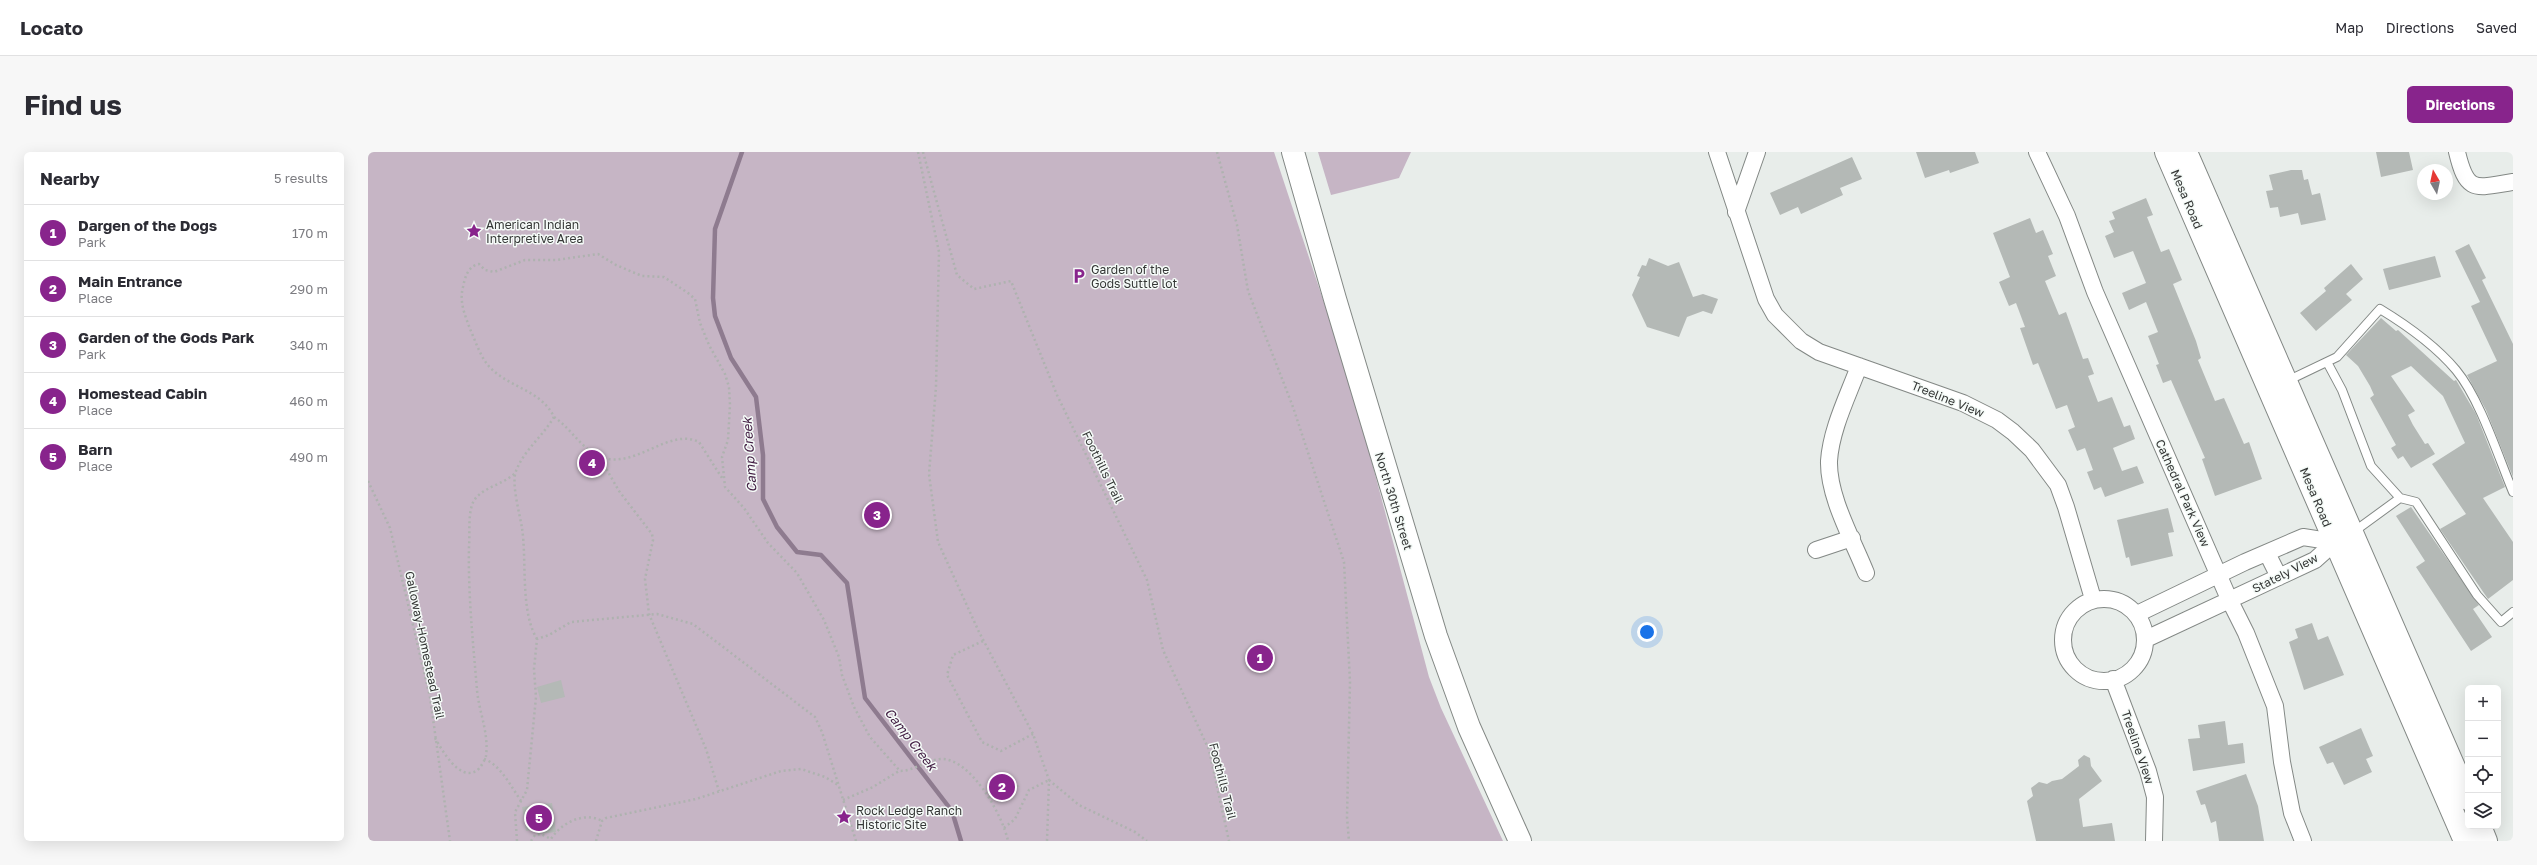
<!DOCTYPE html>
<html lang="en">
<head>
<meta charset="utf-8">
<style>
  body { margin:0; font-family:"Golos Text",sans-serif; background:#f7f7f7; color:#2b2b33 }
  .controls { position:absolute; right:12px; bottom:12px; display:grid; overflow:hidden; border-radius:6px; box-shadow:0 4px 16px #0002 }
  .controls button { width:36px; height:36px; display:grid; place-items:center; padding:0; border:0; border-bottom:1px solid #e1e1e2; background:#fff; color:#2b2b33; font:20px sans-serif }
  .compass { position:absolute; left:2049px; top:12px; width:36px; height:36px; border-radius:50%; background:#fff; box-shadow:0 4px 16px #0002; rotate:351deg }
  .you { position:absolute; left:1279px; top:480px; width:14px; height:14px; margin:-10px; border:3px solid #fff; border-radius:50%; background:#1a73e8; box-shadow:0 0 0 6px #1a73e833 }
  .badge { display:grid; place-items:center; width:26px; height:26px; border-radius:50%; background:#88248c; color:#fff; font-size:13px; font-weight:700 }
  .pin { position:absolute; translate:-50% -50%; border:2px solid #fff; box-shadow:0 1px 4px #0006 }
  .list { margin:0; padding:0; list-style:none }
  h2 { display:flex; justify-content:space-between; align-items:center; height:52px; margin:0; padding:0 16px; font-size:17px }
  h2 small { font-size:13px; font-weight:400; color:#7c7c81 }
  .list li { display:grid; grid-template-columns:26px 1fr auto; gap:12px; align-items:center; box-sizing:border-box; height:56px; padding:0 16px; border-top:1px solid #e1e1e2 }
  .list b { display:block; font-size:15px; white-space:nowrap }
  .list p { margin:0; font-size:13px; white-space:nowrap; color:#7c7c81 }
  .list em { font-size:13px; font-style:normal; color:#7c7c81 }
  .icon { flex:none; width:22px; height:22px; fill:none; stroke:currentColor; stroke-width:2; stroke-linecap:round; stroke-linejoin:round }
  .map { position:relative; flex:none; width:2145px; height:689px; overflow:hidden; border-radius:6px }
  header { display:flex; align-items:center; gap:24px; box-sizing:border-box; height:56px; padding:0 20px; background:#fff; border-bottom:1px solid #e1e1e2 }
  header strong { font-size:19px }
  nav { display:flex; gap:22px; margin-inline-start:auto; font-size:14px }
  .intro { display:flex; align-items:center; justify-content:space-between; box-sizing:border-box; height:96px; padding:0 24px }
  h1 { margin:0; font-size:28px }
  .button { padding:10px 18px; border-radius:6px; background:#88248c; color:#fff; font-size:14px; font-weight:700 }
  main { display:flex; gap:24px; padding:0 24px }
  aside { flex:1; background:#fff; border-radius:6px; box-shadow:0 4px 16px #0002 }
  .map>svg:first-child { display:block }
</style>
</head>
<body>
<header>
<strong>Locato</strong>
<nav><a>Map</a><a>Directions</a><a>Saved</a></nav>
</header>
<div class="intro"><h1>Find us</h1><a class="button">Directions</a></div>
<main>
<aside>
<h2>Nearby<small>5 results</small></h2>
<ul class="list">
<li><span class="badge">1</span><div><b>Dargen of the Dogs</b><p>Park</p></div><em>170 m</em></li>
<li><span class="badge">2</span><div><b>Main Entrance</b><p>Place</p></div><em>290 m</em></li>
<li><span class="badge">3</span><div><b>Garden of the Gods Park</b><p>Park</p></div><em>340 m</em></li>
<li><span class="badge">4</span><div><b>Homestead Cabin</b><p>Place</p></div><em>460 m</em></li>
<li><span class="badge">5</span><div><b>Barn</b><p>Place</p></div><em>490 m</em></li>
</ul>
</aside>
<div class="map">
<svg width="2145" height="689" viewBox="0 0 2145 689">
  <rect width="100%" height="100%" fill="#e8edea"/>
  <path fill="#c6b5c5" d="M 0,0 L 906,0 L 983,232 L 1061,525 L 1073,556 L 1135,689 L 0,689 Z
    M 950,0 L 1043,0 L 1031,26 L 963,43 Z"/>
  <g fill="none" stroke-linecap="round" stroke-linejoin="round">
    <path stroke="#8e7b8f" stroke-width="4.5" d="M 374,0 L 347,77 L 345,146 L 347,164 L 363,206 L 388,245 L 395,303 L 395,347 L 409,375 L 429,400 L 453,403 L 479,431 L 497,546 L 584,659 L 593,689"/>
  </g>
  <path fill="#b4b9b6" d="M 1548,0 L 1607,0 L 1611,11 L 1582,21 L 1581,18 L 1557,26 Z
    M 2008,0 L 2041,0 L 2045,18 L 2013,25 Z
    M 1484,5 L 1494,27 L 1472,36 L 1475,43 L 1433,62 L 1430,55 L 1412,63 L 1402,41 Z
    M 1923,18 L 1934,18 L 1936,28 L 1940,27 L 1944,43 L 1952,41 L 1958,68 L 1933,73 L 1930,61 L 1912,65 L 1910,55 L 1902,56 L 1898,39 L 1905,38 L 1901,23 Z
    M 1778,46 L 1785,63 L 1779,65 L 1793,100 L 1801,97 L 1814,128 L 1805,132 L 1828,189 L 1833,206 L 1830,208 L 1847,249 L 1856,246 L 1876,292 L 1881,290 L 1894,327 L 1847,344 L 1834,307 L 1837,306 L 1803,228 L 1795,231 L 1788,213 L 1791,212 L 1780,184 L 1790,180 L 1778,150 L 1761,158 L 1754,141 L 1778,131 L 1765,99 L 1746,106 L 1737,84 L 1746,80 L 1741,69 L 1747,67 L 1744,60 Z
    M 1662,66 L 1668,81 L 1675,78 L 1685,102 L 1680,104 L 1688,124 L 1677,129 L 1691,163 L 1698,160 L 1715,207 L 1720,206 L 1726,222 L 1720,224 L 1730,250 L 1744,245 L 1756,275 L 1762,273 L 1767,287 L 1745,296 L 1754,319 L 1769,314 L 1776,331 L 1737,345 L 1733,335 L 1726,338 L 1719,320 L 1725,318 L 1717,296 L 1709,299 L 1700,278 L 1707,275 L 1699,253 L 1688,257 L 1670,211 L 1665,213 L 1652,176 L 1657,175 L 1648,151 L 1641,154 L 1631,130 L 1642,125 L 1625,81 Z
    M 2101,92 L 2118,126 L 2114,128 L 2145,192 L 2145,325 L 2118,258 L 2099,223 L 2129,209 L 2103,154 L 2112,150 L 2087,99 Z
    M 2067,104 L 2073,125 L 2021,138 L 2015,117 Z
    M 1281,106 L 1300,114 L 1311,110 L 1325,145 L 1335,142 L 1350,147 L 1344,162 L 1335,159 L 1319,165 L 1311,185 L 1279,175 L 1264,143 L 1272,125 L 1269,124 L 1274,113 L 1278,114 Z
    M 1983,112 L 1995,127 L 1978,142 L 1984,148 L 1948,179 L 1932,161 L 1958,139 L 1956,136 Z
    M 2013,166 L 2028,179 L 2030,178 L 2086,229 L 2088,228 L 2108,262 L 2137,335 L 2115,346 L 2145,390 L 2145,428 L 2120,447 L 2072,377 L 2098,362 L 2064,312 L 2097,291 L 2075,244 L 2043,214 L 2023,224 L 2047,259 L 2040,263 L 2045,273 L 2057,292 L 2060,291 L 2067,302 L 2043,316 L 2035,304 L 2030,307 L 2023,296 L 2028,293 L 2002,246 L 2006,243 L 2002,234 L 1990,214 L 1978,203 Z
    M 2043,355 L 2111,453 L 2105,457 L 2124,485 L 2103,499 L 2048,415 L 2057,409 L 2028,364 Z
    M 1800,356 L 1806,380 L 1800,381 L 1805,404 L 1763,414 L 1761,405 L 1758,406 L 1749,368 Z
    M 1944,471 L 1950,488 L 1960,484 L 1976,523 L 1936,538 L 1921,490 L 1930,486 L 1927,477 Z
    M 193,528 L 197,545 L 173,551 L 169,535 Z
    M 1857,569 L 1860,593 L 1875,591 L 1877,611 L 1825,619 L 1820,587 L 1832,586 L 1830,573 Z
    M 1993,576 L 2005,604 L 1998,607 L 2004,620 L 1976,633 L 1965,610 L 1959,612 L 1951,595 Z
    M 1716,603 L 1722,606 L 1723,614 L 1734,629 L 1711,647 L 1715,675 L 1744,671 L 1747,689 L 1668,689 L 1659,649 L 1665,644 L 1663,636 L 1671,630 L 1679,632 L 1684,629 L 1694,627 L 1711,614 L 1710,608 Z
    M 1878,622 L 1890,654 L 1896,689 L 1851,689 L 1848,669 L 1843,671 L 1837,652 L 1833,653 L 1828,639 Z
    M 628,625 L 652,634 L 641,639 L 640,648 L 621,645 Z
    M 184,651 L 188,680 L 170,682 L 169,677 L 158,679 L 154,655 Z"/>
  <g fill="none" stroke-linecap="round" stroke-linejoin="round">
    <defs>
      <path id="lane" d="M 1959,210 L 1974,238 L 2003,314 L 2032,346 L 2048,350 L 2109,443 L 2133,470 L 2145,460
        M 1919,229 L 1969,205 L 2012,157 C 2040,174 2067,193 2088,218 C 2112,247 2130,304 2145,340
        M 1984,381 L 2032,346"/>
      <path id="street" d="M 1349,0 L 1398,147 L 1407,163 L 1433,189 L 1451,200 L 1595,251 L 1629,268 L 1645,280 L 1664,298 L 1690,333 L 1698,355 L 1725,447
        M 1669,0 L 1699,64 L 1727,140 L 1861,447 L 1878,481 L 1907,554 L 1914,610 L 1924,661 L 1935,689
        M 2089,0 C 2099,42 2107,36 2145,30
        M 1368,60 L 1389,0
        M 1491,214 C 1480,244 1463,277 1461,309 C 1460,345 1485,388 1498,421
        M 1448,398 L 1484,386
        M 1899,401 L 1911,425
        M1695 488a41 41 0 1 1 82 0a41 41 0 1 1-82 0Z
        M 1769,462 L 1877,410 L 1935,385 L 1967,390
        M 1778,487 L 1947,408 L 1967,390 L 1976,385
        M 1745,527 L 1780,619 L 1787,645 L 1786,689"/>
      <path id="secondary" d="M 925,0 L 967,147 L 1068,484 L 1101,575 L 1152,689
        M 1798,0 L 2097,689
        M 1818,0 L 2100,647
        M 2112,674 L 2118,689"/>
    </defs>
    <use href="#lane" stroke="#838885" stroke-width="10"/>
    <use href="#street" stroke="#838885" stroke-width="18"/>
    <use href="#secondary" stroke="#838885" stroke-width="24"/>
    <path stroke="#aeb2af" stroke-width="2.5" stroke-dasharray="2 3" stroke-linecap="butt" d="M 550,0 L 571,100 L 568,235 L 561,322 L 570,390 L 611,480 L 665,582 L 681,628 L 679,689
      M 555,0 L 589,123 L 606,137 L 643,129 L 689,243 L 779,428 L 795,498 L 841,598 L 861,689
      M 849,0 L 869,73 L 880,139 L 925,255 L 976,410 L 982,530 L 979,665 L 981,689
      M 186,265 C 203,276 213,297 233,305 C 267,318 301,275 331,290 L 354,326
      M 231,304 L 251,339 L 284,382 L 285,388 L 277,427 L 281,462 L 338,597 L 351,639
      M 0,329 L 22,376 L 62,545 L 82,689
      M 169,487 C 152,459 159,409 154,376 C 152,363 143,331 148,319 C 156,298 175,284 186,265 C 173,237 137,235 119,212 C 112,203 107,188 102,177 C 97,163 91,150 95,135 C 97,125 100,114 111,112 L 117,118 L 126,120 L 157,108 L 188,108 L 230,102 L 248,113 L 274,124 L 296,125 L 320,141 L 327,147 L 332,171 L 341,193 L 357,222 L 361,235 L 362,253 L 360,288 L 354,305 L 357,335 L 376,356 L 400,391 L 429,421 L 456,468 L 471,505 L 474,523 L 486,555 L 502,585 L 532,619 C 546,619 558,608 573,607 C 603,606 635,664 640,689
      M 615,489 L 585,503 L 579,523 L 614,590 L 633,599 L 665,582
      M 67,586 C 74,598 91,629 108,619 C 112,617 117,608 118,604 C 121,581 111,560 109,538 C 105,490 100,443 101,395 C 102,381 100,366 104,353 C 109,336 136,333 147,321
      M 116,607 C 132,612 144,636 153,649
      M 681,628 L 711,653 L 767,680 L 779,689
      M 475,648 L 505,635 L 531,619
      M 636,676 L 647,667 L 661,638 L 681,628
      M 149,689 L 147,660 L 159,638 L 168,545 L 166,517 L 169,487 L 181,483 L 203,470 L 289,462 L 325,472 L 447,565 L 454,580 L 488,689
      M 163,689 L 167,683 L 173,682 L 183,687 C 193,671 216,659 234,669
      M 228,689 L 234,669 L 238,666 L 328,647 L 413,619 L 433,617 L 457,625 L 470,633"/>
    <use href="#lane" stroke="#fff" stroke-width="8"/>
    <use href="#street" stroke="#fff" stroke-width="16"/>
    <use href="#secondary" stroke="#fff" stroke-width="22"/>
  </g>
  <defs>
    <symbol id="sight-bare" viewBox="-9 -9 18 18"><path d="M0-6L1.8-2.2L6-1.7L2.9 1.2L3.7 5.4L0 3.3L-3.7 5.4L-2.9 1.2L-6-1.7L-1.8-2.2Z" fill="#88248c" stroke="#f5fbf8" stroke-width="2.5" paint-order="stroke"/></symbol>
    <symbol id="parking-bare" viewBox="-9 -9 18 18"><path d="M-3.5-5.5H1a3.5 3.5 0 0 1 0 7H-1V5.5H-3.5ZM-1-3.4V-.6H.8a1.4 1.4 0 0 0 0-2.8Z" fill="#88248c" stroke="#f5fbf8" stroke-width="2.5" paint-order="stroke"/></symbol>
  </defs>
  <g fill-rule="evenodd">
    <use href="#sight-bare" x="95" y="68" width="22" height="22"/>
    <use href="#parking-bare" x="700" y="113" width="22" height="22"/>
    <use href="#sight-bare" x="465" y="654" width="22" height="22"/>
  </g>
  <g text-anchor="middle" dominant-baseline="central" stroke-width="3" stroke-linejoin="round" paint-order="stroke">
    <g font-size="12" fill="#343635" stroke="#f5fbf8">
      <text transform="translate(1819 47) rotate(67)">Mesa Road</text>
      <text transform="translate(1580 247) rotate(22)">Treeline View</text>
      <text transform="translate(735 315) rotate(64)">Foothills Trail</text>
      <text transform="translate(1815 341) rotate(66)">Cathedral Park View</text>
      <text transform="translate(1948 345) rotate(67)">Mesa Road</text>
      <text transform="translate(1026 349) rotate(73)">North 30th Street</text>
      <text transform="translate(1917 421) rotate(-27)">Stately View</text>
      <text transform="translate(57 493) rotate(78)">Galloway-Homestead Trail</text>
      <text transform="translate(1770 595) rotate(71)">Treeline View</text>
      <text transform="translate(855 629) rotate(76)">Foothills Trail</text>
    </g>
    <g font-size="12" fill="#343635" stroke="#f5fbf8" text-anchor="start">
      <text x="118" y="72">American Indian<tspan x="118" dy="14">Interpretive Area</tspan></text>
      <text x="723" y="117">Garden of the<tspan x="723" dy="14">Gods Suttle lot</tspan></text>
      <text x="488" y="658">Rock Ledge Ranch<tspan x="488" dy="14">Historic Site</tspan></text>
    </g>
    <g font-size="13" font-style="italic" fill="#411c42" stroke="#f5fbf8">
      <text transform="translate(381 303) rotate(-94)">Camp Creek</text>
      <text transform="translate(543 587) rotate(52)">Camp Creek</text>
    </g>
  </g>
</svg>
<div class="controls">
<button>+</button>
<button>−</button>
<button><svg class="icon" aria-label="locate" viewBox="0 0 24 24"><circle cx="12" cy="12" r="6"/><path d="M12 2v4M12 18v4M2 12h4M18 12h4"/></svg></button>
<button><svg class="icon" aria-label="layers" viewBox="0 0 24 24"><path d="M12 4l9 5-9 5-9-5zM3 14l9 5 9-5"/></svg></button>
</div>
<svg class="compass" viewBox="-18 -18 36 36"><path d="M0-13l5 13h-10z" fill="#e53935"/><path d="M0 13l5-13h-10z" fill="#7c7c81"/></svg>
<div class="you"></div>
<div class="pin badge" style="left:892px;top:506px">1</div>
<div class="pin badge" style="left:634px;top:635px">2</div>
<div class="pin badge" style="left:509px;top:363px">3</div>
<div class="pin badge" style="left:224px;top:311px">4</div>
<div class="pin badge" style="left:171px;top:666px">5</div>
</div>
</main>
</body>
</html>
